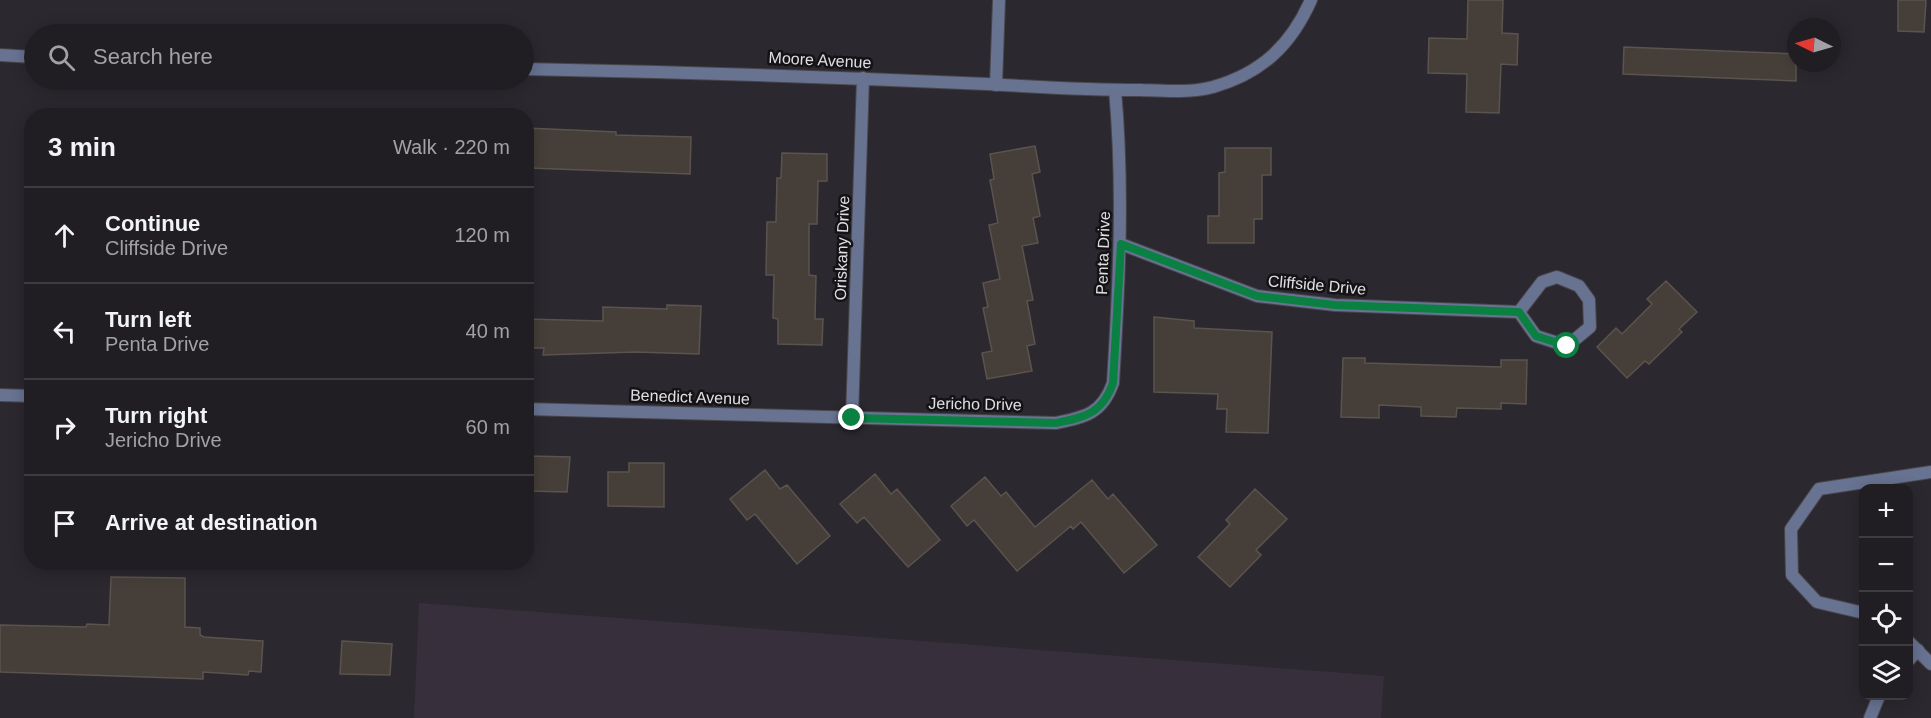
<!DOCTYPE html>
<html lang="en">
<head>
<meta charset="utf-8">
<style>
  body { margin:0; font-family:Arial,sans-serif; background:#2d2b30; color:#f1f3f6 }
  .controls { position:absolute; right:18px; bottom:18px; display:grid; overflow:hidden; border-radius:12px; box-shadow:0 3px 15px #0003 }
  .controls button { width:54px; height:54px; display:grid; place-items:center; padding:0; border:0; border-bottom:2px solid #3e3c41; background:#211e23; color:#f1f3f6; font:30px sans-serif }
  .compass { position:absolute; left:1787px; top:18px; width:54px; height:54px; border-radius:50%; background:#211e23; box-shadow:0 3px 15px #0003; rotate:275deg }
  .stop { position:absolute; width:18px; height:18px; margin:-14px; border:4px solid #0b8043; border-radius:50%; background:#fff }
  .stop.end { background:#0b8043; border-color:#fff; box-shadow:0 2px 6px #0008 }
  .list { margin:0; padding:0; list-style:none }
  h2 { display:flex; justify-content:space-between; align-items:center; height:78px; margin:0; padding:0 24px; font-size:26px }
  h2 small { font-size:20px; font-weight:400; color:#a2a2a6 }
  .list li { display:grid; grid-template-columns:39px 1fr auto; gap:18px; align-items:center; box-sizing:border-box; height:96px; padding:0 24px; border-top:2px solid #3e3c41 }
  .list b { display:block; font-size:22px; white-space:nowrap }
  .list p { margin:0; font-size:20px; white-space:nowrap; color:#a2a2a6 }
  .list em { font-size:20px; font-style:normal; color:#a2a2a6 }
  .icon { flex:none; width:33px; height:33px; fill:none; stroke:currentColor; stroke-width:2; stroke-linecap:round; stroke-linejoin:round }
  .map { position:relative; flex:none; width:1931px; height:718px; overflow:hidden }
  .search { position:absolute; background:#211e23; box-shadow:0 3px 15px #0003; left:24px; top:24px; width:510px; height:66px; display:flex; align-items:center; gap:15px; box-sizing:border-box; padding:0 21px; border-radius:33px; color:#a2a2a6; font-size:22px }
  .panel { position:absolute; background:#211e23; box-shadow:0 3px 15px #0003; left:24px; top:108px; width:510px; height:462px; border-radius:24px }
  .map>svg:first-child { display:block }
</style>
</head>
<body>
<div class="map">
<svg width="1931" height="718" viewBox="0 0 1931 718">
  <rect width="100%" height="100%" fill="#2c282f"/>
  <path fill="#37303c" d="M 419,603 L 1384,676 L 1381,718 L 414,718 Z"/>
  <path fill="#453e39" stroke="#5b544e" stroke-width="1.5" d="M 1468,0 L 1503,0 L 1502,33 L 1518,34 L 1517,65 L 1501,64 L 1499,113 L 1466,112 L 1467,74 L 1428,73 L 1429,38 L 1467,39 Z
    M 1898,0 L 1926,0 L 1924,32 L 1898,31 Z
    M 1624,47 L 1796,54 L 1796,81 L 1623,74 Z
    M 526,128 L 616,132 L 616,135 L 691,137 L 690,174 L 529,168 L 526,165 Z
    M 1035,146 L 1040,172 L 1032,174 L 1040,216 L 1033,218 L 1038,243 L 1022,246 L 1033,300 L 1027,301 L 1035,344 L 1027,346 L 1032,371 L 987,379 L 982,353 L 992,351 L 983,308 L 988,307 L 983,283 L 1000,279 L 989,225 L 998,223 L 990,180 L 994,179 L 990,154 Z
    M 1225,148 L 1271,148 L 1271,175 L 1262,175 L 1262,219 L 1254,219 L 1254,243 L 1208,243 L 1208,216 L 1219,216 L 1219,173 L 1225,172 Z
    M 782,153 L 827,154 L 827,181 L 818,181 L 817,224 L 809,224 L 809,275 L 816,276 L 815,319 L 823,319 L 822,345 L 778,344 L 778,319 L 773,318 L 774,275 L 766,275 L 767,222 L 776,222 L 777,178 L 781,178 Z
    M 1666,281 L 1697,312 L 1679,329 L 1682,332 L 1649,364 L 1645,361 L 1627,378 L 1597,347 L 1616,328 L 1622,334 L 1652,304 L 1647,299 Z
    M 667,305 L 701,306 L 699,354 L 635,352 L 543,355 L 544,348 L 526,348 L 526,319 L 603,321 L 603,307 L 667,309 Z
    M 1154,317 L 1194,321 L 1194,328 L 1272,332 L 1268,433 L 1226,432 L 1227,409 L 1217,409 L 1218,394 L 1154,392 Z
    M 1343,358 L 1365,358 L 1365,363 L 1501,367 L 1501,360 L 1527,360 L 1526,404 L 1501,403 L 1501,409 L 1457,408 L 1456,417 L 1421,416 L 1421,407 L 1379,405 L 1379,418 L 1341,417 Z
    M 530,456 L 570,457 L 567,492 L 530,491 Z
    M 629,463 L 664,463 L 664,507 L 608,506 L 608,472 L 629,472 Z
    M 765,470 L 780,489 L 787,485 L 830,536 L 797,564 L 755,514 L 747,520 L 730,499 Z
    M 875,474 L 891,494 L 897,489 L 940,540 L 908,567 L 864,517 L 857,523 L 840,504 Z
    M 985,477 L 1001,496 L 1006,492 L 1035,527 L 1092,480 L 1108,499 L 1113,494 L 1157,545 L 1124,573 L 1081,522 L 1073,529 L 1071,526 L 1017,571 L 974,520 L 967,526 L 951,506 Z
    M 1255,489 L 1287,519 L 1256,550 L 1261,555 L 1230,587 L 1198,557 L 1230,524 L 1226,520 Z
    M 111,577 L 185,578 L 185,627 L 200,628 L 200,635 L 204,637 L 263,641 L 261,672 L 249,671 L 248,675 L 203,672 L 203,679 L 0,672 L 0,625 L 86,627 L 87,624 L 109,625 Z
    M 342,641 L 392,644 L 390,675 L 340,674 Z"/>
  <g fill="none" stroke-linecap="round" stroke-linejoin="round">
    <defs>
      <path id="lane" d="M 996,85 L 999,0
        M 1908,661 L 1918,650
        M 1870,718 L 1879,696"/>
      <path id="street" d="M 0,55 L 34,57
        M 524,69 C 678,72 832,77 987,84 C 1038,87 1090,90 1141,90 C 1165,91 1190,93 1213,87 C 1262,73 1291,45 1311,0
        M 1121,244 L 1257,296 L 1335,305 L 1519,312 L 1536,336 L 1567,346 L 1590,327 L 1589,300 L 1579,286 L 1557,277 L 1542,282 L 1519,312
        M 0,395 L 32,396
        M 526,409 L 1056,423 C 1085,417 1102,414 1113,383 C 1119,285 1124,188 1115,90
        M 852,418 L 863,78
        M 1864,613 L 1817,602 L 1792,575 L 1791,529 L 1819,489 L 1931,472
        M 1908,641 L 1931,664"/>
    </defs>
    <use href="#lane" stroke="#49454c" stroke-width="14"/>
    <use href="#street" stroke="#49454c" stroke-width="14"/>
    <use href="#lane" stroke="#677391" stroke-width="12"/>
    <use href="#street" stroke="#677391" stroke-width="12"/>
  </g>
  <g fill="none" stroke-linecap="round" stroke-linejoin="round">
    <path stroke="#0b8043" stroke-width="8" d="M 852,418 L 1056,423 C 1085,417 1102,414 1113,383 L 1121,244 L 1257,296 L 1335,305 L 1519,312 L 1536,336 L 1567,346"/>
  </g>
  <g text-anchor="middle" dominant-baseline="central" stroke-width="5" stroke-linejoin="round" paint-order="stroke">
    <g font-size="16" fill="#e0dee2" stroke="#131215">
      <text transform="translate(820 60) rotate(3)">Moore Avenue</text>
      <text transform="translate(842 248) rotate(-88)">Oriskany Drive</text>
      <text transform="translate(1103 253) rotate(-88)">Penta Drive</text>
      <text transform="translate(1317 285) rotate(5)">Cliffside Drive</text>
      <text transform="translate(690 397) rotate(2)">Benedict Avenue</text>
      <text transform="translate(975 404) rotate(1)">Jericho Drive</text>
    </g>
  </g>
</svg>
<div class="controls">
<button>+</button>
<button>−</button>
<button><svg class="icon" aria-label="locate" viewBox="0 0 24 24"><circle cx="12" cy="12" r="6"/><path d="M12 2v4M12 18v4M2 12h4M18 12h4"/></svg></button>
<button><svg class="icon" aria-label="layers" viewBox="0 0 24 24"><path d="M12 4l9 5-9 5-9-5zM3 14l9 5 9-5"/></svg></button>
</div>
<svg class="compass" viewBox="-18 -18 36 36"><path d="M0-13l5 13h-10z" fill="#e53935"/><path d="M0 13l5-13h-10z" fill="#a2a2a6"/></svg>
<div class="stop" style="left:1567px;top:346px"></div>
<div class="stop end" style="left:852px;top:418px"></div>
<div class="search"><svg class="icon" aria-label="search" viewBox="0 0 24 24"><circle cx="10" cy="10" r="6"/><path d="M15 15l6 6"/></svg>Search here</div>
<section class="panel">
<h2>3 min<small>Walk · 220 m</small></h2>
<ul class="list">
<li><svg class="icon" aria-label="ahead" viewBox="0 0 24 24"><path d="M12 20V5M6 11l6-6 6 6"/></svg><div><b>Continue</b><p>Cliffside Drive</p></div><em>120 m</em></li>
<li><svg class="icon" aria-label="left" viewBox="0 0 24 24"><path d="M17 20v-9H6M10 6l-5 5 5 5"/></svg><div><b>Turn left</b><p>Penta Drive</p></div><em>40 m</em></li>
<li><svg class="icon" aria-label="right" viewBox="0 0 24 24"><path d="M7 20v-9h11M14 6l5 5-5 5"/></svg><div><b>Turn right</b><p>Jericho Drive</p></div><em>60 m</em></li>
<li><svg class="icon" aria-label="arrive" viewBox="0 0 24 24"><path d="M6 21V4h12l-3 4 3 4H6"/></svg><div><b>Arrive at destination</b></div></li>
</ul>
</section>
</div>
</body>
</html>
